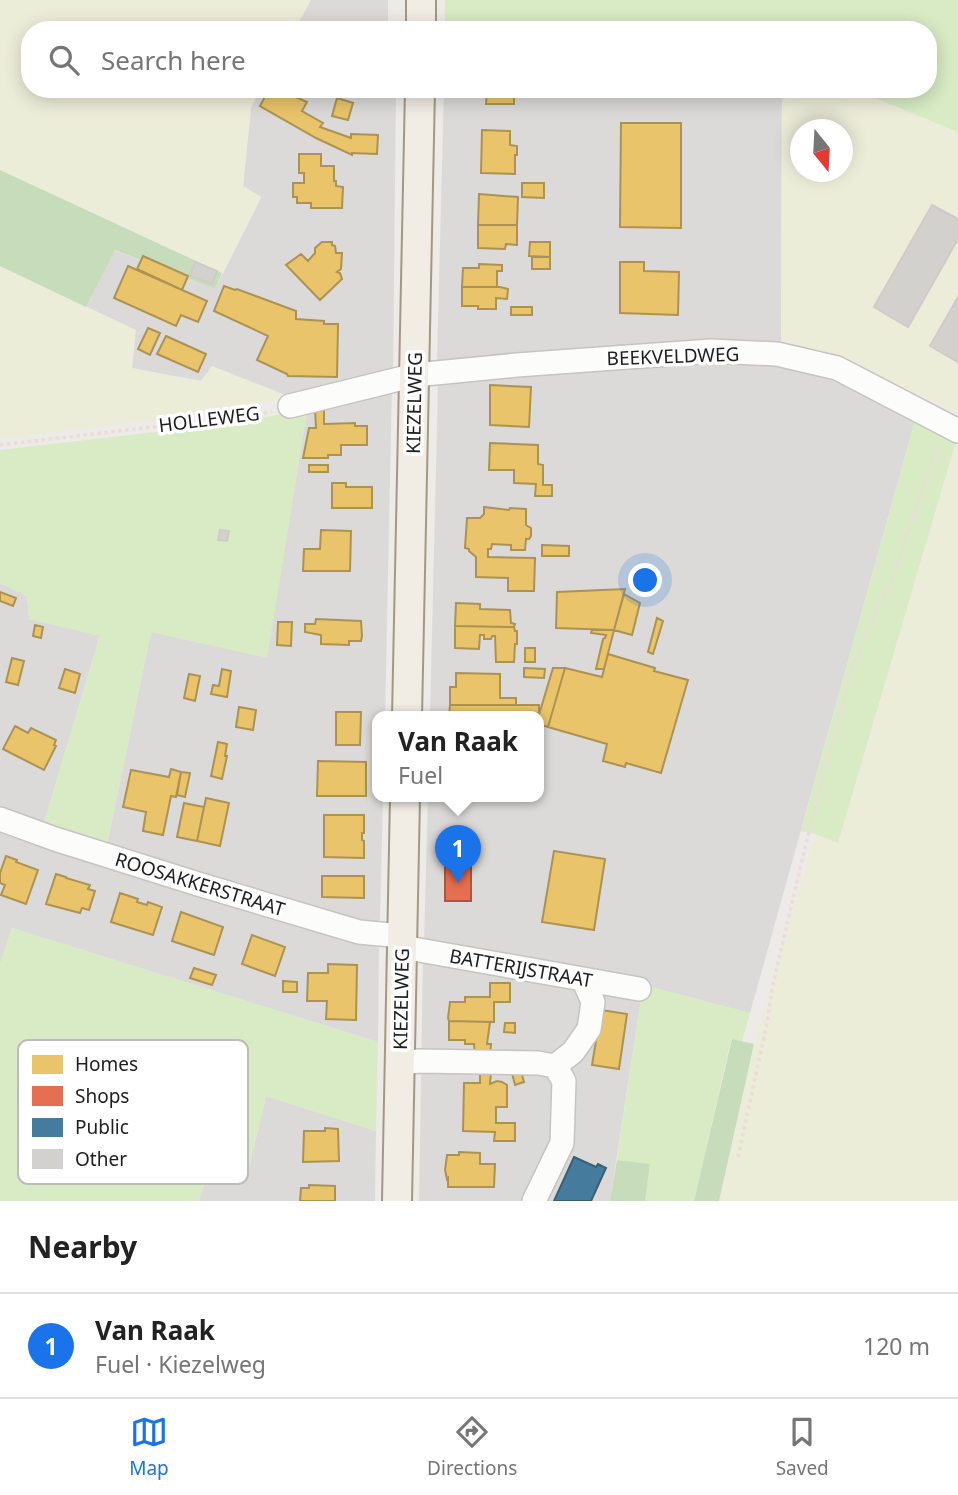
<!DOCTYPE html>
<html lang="en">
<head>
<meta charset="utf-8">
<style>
  body { margin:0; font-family:"Noto Sans",sans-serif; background:#f2f2f2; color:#222 }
  .compass { position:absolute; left:790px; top:119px; width:63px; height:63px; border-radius:50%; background:#fff; box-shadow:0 4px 18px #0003; rotate:162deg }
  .you { position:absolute; left:646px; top:581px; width:24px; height:24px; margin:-18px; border:5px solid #fff; border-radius:50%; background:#1a73e8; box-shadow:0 0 0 10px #1a73e833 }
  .badge { display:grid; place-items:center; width:46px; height:46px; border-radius:50%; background:#1a73e8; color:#fff; font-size:23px; font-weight:700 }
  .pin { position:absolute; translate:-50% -58px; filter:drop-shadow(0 2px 4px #0008) }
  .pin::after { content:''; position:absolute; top:37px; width:24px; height:21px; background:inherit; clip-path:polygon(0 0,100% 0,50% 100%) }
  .popup { position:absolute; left:372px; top:711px; width:172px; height:91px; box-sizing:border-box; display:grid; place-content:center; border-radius:14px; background:#fff; filter:drop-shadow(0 2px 5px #0005); font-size:23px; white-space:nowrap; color:#767676 }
  .popup b { font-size:26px; color:#222 }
  .popup::after { content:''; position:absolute; left:50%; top:100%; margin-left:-14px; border:14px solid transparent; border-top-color:#fff }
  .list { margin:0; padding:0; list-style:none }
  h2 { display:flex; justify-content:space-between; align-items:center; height:91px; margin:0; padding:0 28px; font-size:30px }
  h2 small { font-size:23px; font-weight:400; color:#767676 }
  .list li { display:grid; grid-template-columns:46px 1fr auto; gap:21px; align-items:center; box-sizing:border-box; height:105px; padding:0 28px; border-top:2px solid #e0e0e0 }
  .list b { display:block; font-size:26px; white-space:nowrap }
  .list p { margin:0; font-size:23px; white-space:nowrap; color:#767676 }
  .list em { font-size:23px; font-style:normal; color:#767676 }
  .icon { flex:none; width:38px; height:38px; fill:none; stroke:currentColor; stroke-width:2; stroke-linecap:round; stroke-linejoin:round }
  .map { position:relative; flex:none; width:958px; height:1201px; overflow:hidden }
  .search { position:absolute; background:#fff; box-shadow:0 4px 18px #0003; left:21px; right:21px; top:21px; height:77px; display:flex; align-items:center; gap:18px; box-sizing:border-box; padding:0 24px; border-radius:28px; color:#767676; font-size:26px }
  .sheet { height:196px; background:#fff }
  nav { display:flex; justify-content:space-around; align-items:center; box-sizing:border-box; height:98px; border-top:2px solid #e0e0e0; background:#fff; font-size:19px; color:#767676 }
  nav a { display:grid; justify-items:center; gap:4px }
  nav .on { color:#1a73e8 }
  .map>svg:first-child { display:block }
</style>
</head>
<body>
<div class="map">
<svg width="958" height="1201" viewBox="0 0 958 1201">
  <rect width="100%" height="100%" fill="#ecebe7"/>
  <path fill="#dbdad8" d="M 311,0 L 388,0 L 388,30 L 294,30 Z
    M 261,89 L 396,89 L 393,374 L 293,398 L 132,368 L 135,330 L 86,307 L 114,250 L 215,289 L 261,198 L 243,186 L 251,107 Z
    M 444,89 L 782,89 L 781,348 L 461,366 L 437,360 Z
    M 738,362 L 802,370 L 861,390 L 916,417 L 750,1013 L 643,985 L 424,942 L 428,797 L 538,797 L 538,717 L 430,717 L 438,385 L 455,377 L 664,363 Z
    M 392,384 L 385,717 L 378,717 L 378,797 L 383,797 L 380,920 L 361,926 L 107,845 L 151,632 L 308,408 Z
    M 0,583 L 27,596 L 29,619 L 100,635 L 43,826 L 0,808 Z
    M 0,827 L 293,923 L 379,948 L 378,1042 L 12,928 L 0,964 Z
    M 440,961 L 641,999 L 610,1201 L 419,1201 L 423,962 Z
    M 266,1096 L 376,1131 L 375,1201 L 199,1201 L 211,1161 L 248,1172 Z"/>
  <path fill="#dadad8" d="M 535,1085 L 587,1085 L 588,1149 L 576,1149 L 576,1153 L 550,1201 L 526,1201 L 526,1199 L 511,1191 L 535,1138 Z"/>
  <path fill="#ecedd9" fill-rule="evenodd" d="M 0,0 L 311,0 L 294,30 L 30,30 L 30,89 L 261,89 L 251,107 L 243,186 L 261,197 L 222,273 L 0,170 Z
    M 782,89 L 853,89 L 958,132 L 958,415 L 928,398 L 834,361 L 781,348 ZM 800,130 L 842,130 L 842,172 L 800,172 Z
    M 0,266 L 136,330 L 132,368 L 200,382 L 212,366 L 293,398 L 144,421 L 0,439 Z
    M 956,441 L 958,443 L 958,1201 L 719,1201 L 754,1044 L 815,835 L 838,843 Z"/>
  <path fill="#d8ebc4" d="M 445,0 L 958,0 L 958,132 L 853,89 L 928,89 L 928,30 L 445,30 Z
    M 308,408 L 267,658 L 151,632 L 107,845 L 43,826 L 100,636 L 29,619 L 27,596 L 0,583 L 0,450 L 244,422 Z
    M 916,417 L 956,441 L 838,843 L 815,834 L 801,831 Z
    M 12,928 L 378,1042 L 376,1131 L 266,1096 L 248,1172 L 211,1161 L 199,1201 L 0,1201 L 0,964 Z
    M 643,985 L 750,1013 L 742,1041 L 731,1039 L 694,1201 L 645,1201 L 650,1165 L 617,1160 Z"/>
  <path fill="#c6dcbb" d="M 0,170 L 222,273 L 215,289 L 115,250 L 86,307 L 0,266 Z
    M 732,1039 L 754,1044 L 719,1201 L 694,1201 Z
    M 617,1160 L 650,1164 L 645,1201 L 610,1201 Z"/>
  <path fill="#e9c46a" stroke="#ac9253" stroke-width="2" d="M 269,89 L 278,89 L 307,102 L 302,111 L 323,123 L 320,127 L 351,138 L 351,134 L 378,135 L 377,154 L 352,153 L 352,155 L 316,138 L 260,106 Z
    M 487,89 L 531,89 L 531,94 L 514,93 L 514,104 L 486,104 Z
    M 337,98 L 353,103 L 348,120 L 332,116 Z
    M 621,123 L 681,123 L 681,228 L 620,227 Z
    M 482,130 L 510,131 L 510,145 L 517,146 L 517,155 L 515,155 L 515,174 L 481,173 Z
    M 299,154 L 321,154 L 321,166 L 334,166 L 334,181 L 336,181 L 336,186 L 343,187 L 342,208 L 311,208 L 311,203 L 297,203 L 297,197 L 293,197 L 293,183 L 304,183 L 304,173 L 299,173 Z
    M 522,183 L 544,183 L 544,198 L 522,197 Z
    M 479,194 L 518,197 L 517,225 L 478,225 Z
    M 478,225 L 517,225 L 517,245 L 506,244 L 505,249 L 478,248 Z
    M 322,242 L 332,242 L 332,245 L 335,246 L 336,253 L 342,253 L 341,269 L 337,272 L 340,273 L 342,279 L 320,300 L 286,265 L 301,254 L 308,261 L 315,253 L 315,248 Z
    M 530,242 L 550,242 L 550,257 L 529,256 Z
    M 143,256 L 188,276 L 182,290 L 137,269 Z
    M 532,257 L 550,257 L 550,269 L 532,269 Z
    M 620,262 L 644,262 L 644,271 L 679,272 L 678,315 L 620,313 Z
    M 479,264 L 502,265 L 502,271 L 497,271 L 497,287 L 462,287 L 463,268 L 479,268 Z
    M 128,266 L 207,301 L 198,322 L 181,315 L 176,326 L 114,298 Z
    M 224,286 L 235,290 L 237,289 L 296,311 L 296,319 L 324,321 L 324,324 L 338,324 L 337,377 L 288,376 L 287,374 L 257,360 L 268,336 L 214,311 Z
    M 462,287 L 500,287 L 508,289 L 507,299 L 496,298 L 496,309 L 478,309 L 478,306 L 462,306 Z
    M 511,307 L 532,307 L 532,315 L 511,315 Z
    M 148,328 L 160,333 L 150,355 L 138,349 Z
    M 166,336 L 206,354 L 198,372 L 157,354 Z
    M 490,385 L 531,387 L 529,427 L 490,425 Z
    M 324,406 L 324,424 L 355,423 L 355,426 L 367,426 L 367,445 L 341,445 L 341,455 L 328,455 L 328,458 L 303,458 L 309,428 L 316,428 L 315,408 Z
    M 490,443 L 538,445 L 538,464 L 543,465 L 543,485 L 552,485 L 552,496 L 535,496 L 536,484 L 514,483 L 514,470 L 489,470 Z
    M 309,465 L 328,465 L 328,472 L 309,472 Z
    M 332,483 L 346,483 L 346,487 L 372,487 L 372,508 L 332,508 Z
    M 484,507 L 509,510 L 510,508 L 526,509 L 526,525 L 531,528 L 531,536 L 529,539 L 526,539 L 525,550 L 511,550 L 511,545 L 492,544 L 491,549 L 488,549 L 488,557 L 535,558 L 534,591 L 508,591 L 508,578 L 476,577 L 476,557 L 469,551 L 469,549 L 465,548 L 467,518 L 480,518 L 484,514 Z
    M 321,530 L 351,531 L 350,571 L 303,571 L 304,549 L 320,549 Z
    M 542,545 L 569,546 L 569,556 L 542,556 Z
    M 625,589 L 614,630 L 556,628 L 557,592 Z
    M 0,592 L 16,598 L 13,606 L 0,601 Z
    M 624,594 L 640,603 L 632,635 L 614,630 Z
    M 456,603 L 480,604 L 480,609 L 510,610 L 511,623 L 515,624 L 514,627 L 455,626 Z
    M 657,618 L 663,621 L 653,654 L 648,652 Z
    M 316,619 L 361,621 L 362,636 L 361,641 L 349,641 L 349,645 L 321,644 L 321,635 L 305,632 L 305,624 L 315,624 Z
    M 278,622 L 292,622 L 291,646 L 277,645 Z
    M 35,625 L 43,627 L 41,638 L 33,636 Z
    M 455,626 L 514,627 L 515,631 L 517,631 L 517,644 L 515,644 L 514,662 L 496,662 L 495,636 L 492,636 L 491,639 L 484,639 L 484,635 L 480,635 L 479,649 L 455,648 Z
    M 592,630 L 614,630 L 604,669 L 596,669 L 603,639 L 605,638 L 606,635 L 591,633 Z
    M 525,648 L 535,648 L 535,662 L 525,662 Z
    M 608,654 L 655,668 L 654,671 L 688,680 L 661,773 L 626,763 L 625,767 L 603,761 L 607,744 L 548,727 L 565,668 L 602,677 Z
    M 12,658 L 24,661 L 18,685 L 6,682 Z
    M 524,668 L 545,669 L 544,678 L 524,677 Z
    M 553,668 L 565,668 L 548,727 L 538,724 L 538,718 Z
    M 65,669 L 80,674 L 75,693 L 59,688 Z
    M 222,669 L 231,671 L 227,697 L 211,694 L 213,685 L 219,686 Z
    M 456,673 L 500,674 L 500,698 L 516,698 L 516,705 L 450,705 L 450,687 L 456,687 Z
    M 189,674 L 200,676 L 195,701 L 184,698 Z
    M 450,705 L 539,705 L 539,713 L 527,714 L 527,717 L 449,717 Z
    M 239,707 L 256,710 L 253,730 L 236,727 Z
    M 336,712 L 361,712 L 360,745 L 336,745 Z
    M 15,726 L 28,733 L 31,728 L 56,740 L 54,745 L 56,746 L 44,770 L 3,749 Z
    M 218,742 L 227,744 L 225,756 L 227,756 L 222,779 L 211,776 Z
    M 318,761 L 366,762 L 366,796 L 317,796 Z
    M 171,769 L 181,772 L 176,797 L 171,796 L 163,835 L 143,831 L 146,812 L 123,807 L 131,770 L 169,777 Z
    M 181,772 L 190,773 L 185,797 L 177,795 Z
    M 206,798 L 229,803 L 220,846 L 197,841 Z
    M 184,803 L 204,807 L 197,841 L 177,837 Z
    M 324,815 L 364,815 L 364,833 L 362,833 L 362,840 L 364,841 L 364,858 L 324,857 Z
    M 554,851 L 605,859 L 594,930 L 542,922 Z
    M 6,856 L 17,860 L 16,862 L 38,870 L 26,904 L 1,895 L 5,885 L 0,883 L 0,873 Z
    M 56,874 L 66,877 L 66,878 L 90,885 L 88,889 L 95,891 L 89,910 L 82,908 L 80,913 L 46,904 Z
    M 322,876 L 364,876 L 364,898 L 322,897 Z
    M 120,893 L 138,899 L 137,902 L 147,905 L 148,902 L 162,907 L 153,935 L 111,922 Z
    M 181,912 L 223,927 L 214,955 L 172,941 Z
    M 252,935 L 285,947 L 275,976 L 242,964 Z
    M 328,964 L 357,965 L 356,1020 L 326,1019 L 327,1001 L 307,1001 L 308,973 L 328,973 Z
    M 194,968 L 216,975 L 212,985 L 190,978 Z
    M 283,981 L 297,982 L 297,992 L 283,992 Z
    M 490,983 L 510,983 L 510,1002 L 494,1002 L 494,1022 L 449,1021 L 448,1018 L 450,1002 L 465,1002 L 465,997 L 490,997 Z
    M 601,1010 L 627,1014 L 619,1069 L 592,1065 Z
    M 449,1021 L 490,1022 L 487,1044 L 491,1044 L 490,1055 L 475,1055 L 474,1044 L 465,1044 L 465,1040 L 449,1040 Z
    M 505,1023 L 515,1023 L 515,1033 L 504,1032 Z
    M 521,1071 L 524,1082 L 515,1085 L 512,1073 Z
    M 480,1072 L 491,1072 L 490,1084 L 497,1081 L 502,1082 L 507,1085 L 507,1107 L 496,1107 L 496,1123 L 515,1123 L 515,1141 L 494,1141 L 495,1132 L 463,1131 L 464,1083 L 480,1083 Z
    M 325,1128 L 338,1129 L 339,1161 L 303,1162 L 304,1131 L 325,1131 Z
    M 459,1152 L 480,1153 L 480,1164 L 495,1164 L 494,1187 L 448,1187 L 448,1178 L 447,1179 L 445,1170 L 447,1155 L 459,1155 Z
    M 309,1185 L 335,1186 L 335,1201 L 300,1201 L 301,1188 L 309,1188 Z"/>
  <path fill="#e76f51" stroke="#ab5742" stroke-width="2" d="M 445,865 L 471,865 L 471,901 L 445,901 Z"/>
  <path fill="#457b9d" stroke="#395f77" stroke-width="2" d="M 574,1157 L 596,1167 L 598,1164 L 606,1168 L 591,1201 L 554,1201 Z"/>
  <path fill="#d3d1ce" stroke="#cfccc8" stroke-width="2" d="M 932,205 L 958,219 L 958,239 L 908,327 L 874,307 Z
    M 195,262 L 217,271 L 212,284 L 190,276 Z
    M 958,297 L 958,362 L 930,346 Z
    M 220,530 L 229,531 L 227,541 L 218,540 Z"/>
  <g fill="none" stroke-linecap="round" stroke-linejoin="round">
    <defs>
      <path id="minor" d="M 290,406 L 415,375 L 517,365 L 711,351 L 777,354 L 837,368 L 958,431
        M 0,819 L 55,839 L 198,884 L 359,932 L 402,936
        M 402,947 L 639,989
        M 400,1063 L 419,1061 L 538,1063 L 555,1066 L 564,1081 L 562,1143 L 534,1201
        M 555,1066 L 573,1052 L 589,1029 L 593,1002 L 583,979"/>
      <path id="major" d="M 421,30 L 421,0
        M 407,717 L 420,89
        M 397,1201 L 405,797"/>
    </defs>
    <use href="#minor" stroke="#c5c4c3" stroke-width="26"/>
    <use href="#major" stroke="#a39883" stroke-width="32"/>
    <path stroke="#ebdbd9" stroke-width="3.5" stroke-dasharray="3.5 3.5" stroke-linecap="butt" d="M 0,445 L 262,414 L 272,411
      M 738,1157 L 766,1028 L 773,984 L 809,831 L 853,666 L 891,581 L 939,443"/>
    <use href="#minor" stroke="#fcfcfb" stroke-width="23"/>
    <use href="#major" stroke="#f1ece4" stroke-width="28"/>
  </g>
  <g text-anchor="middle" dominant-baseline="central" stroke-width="7" stroke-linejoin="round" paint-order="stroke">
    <g font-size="19" fill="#1e1e1e" stroke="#fff">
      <text transform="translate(673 356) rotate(-2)">BEEKVELDWEG</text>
      <text transform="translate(414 403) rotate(-89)">KIEZELWEG</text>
      <text transform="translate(209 419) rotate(-7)">HOLLEWEG</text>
      <text transform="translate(200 884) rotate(17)">ROOSAKKERSTRAAT</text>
      <text transform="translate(521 968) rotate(10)">BATTERIJSTRAAT</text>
      <text transform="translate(401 999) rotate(-89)">KIEZELWEG</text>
    </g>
  </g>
  <rect x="18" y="1040" width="230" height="144" rx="10" fill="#fff" stroke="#bcbcbc" stroke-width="2"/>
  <rect x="32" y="1055" width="31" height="19" fill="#e9c46a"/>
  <rect x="32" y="1086" width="31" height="20" fill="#e76f51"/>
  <rect x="32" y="1118" width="31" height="19" fill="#457b9d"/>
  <rect x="32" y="1149" width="31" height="20" fill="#d3d1ce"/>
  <g font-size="19" fill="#1e1e1e">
    <text x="75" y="1071">Homes</text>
    <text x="75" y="1103">Shops</text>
    <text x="75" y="1134">Public</text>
    <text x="75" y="1166">Other</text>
  </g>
</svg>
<svg class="compass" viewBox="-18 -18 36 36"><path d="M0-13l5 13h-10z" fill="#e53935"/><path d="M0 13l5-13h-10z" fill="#767676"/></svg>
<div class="you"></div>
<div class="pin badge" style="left:458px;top:883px">1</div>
<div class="popup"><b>Van Raak</b>Fuel</div>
<div class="search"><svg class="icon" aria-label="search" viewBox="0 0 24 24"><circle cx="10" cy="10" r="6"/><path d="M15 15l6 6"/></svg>Search here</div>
</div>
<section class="sheet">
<h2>Nearby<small></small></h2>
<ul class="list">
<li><span class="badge">1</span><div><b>Van Raak</b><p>Fuel · Kiezelweg</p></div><em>120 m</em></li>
</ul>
</section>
<nav>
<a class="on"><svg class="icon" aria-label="map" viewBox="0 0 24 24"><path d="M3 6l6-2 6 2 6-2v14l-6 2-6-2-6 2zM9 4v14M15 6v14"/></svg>Map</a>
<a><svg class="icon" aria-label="directions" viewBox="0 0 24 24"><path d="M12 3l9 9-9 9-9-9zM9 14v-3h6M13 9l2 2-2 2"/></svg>Directions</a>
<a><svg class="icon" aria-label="saved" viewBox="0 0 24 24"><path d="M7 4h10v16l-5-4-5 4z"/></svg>Saved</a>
</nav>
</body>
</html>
